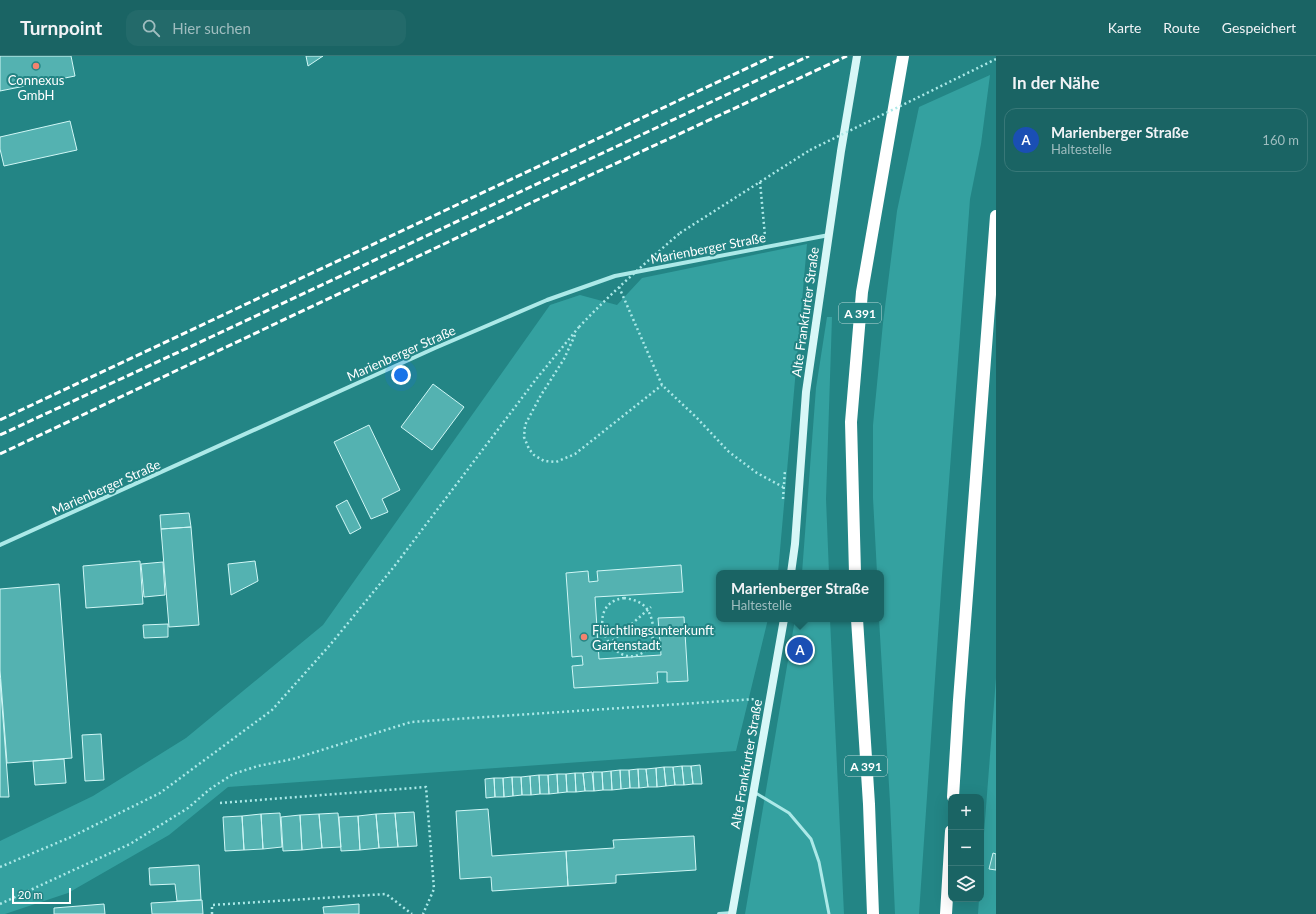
<!DOCTYPE html>
<html lang="de">
<head>
<meta charset="utf-8">
<style>
  body { margin:0; font-family:Lato,sans-serif; background:#236a6a; color:#f1f3f6 }
  .controls { position:absolute; right:12px; bottom:12px; display:grid; overflow:hidden; border-radius:8px; box-shadow:0 4px 16px #0002 }
  .controls button { width:36px; height:36px; display:grid; place-items:center; padding:0; border:0; border-bottom:1px solid #387878; background:#1a6464; color:#f1f3f6; font:20px sans-serif }
  .scale { position:absolute; left:12px; bottom:10px; width:59px; box-sizing:border-box; padding-left:4px; border:2px solid #fff; border-top:0; font-size:11px; line-height:14px; white-space:nowrap; color:#fff; -webkit-text-stroke:3px #238585; paint-order:stroke }
  .you { position:absolute; left:401px; top:319px; width:14px; height:14px; margin:-10px; border:3px solid #fff; border-radius:50%; background:#1a73e8; box-shadow:0 0 0 6px #1a73e833 }
  .badge { display:grid; place-items:center; width:26px; height:26px; border-radius:50%; background:#95b2f1; color:#fff; font-size:13px; font-weight:700 }
  .pin { position:absolute; translate:-50% -50%; border:2px solid #fff; box-shadow:0 1px 4px #0006 }
  .popup { position:absolute; left:716px; top:514px; width:168px; height:52px; box-sizing:border-box; display:grid; place-content:center; border-radius:8px; background:#1a6464; filter:drop-shadow(0 1px 3px #0005); font-size:13px; white-space:nowrap; color:#9fbdbf }
  .popup b { font-size:15px; color:#f1f3f6 }
  .popup::after { content:''; position:absolute; left:50%; top:100%; margin-left:-8px; border:8px solid transparent; border-top-color:#1a6464 }
  .list { margin:0; padding:0; list-style:none }
  h2 { display:flex; justify-content:space-between; align-items:center; height:52px; margin:0; padding:0 16px; font-size:17px }
  h2 small { font-size:13px; font-weight:400; color:#9fbdbf }
  .list li { display:grid; grid-template-columns:26px 1fr auto; gap:12px; align-items:center; box-sizing:border-box; height:64px; margin:0 8px 8px; padding:0 8px; border:1px solid #387878; border-radius:12px }
  .list b { display:block; font-size:15px; white-space:nowrap }
  .list p { margin:0; font-size:13px; white-space:nowrap; color:#9fbdbf }
  .list em { font-size:13px; font-style:normal; color:#9fbdbf }
  .icon { flex:none; width:22px; height:22px; fill:none; stroke:currentColor; stroke-width:2; stroke-linecap:round; stroke-linejoin:round }
  .map { position:relative; flex:none; width:996px; height:858px; overflow:hidden }
  header { display:flex; align-items:center; gap:24px; box-sizing:border-box; height:56px; padding:0 20px; background:#1a6464; border-bottom:1px solid #387878 }
  header strong { font-size:19px }
  nav { display:flex; gap:22px; margin-inline-start:auto; font-size:14px }
  .search { width:280px; height:36px; background:#236a6a; display:flex; align-items:center; gap:10px; box-sizing:border-box; padding:0 14px; border-radius:12px; color:#9fbdbf; font-size:15px }
  main { display:flex }
  aside { flex:1; background:#1a6464 }
  .map>svg:first-child { display:block }
</style>
</head>
<body>
<header>
<strong>Turnpoint</strong>
<div class="search"><svg class="icon" aria-label="search" viewBox="0 0 24 24"><circle cx="10" cy="10" r="6"/><path d="M15 15l6 6"/></svg>Hier suchen</div>
<nav><a>Karte</a><a>Route</a><a>Gespeichert</a></nav>
</header>
<main>
<div class="map">
<svg width="996" height="858" viewBox="0 0 996 858">
  <rect width="100%" height="100%" fill="#238585"/>
  <path fill="#34a1a0" d="M 990,19 L 981,88 L 970,143 L 942,520 L 919,858 L 895,858 L 890,746 L 879,563 L 881,563 L 881,517 L 877,517 L 873,442 L 873,369 L 883,267 L 897,155 L 919,51 Z
    M 807,188 L 778,517 L 719,517 L 719,563 L 768,563 L 736,695 L 228,731 L 169,779 L 68,837 L 5,858 L 0,858 L 0,785 L 93,740 L 186,682 L 323,569 L 550,249 L 580,239 L 617,249 L 642,222 Z
    M 827,261 L 832,261 L 826,443 L 829,517 L 802,517 L 816,332 Z
    M 795,563 L 830,563 L 844,858 L 745,858 Z
    M 996,622 L 996,858 L 978,858 L 979,843 L 981,843 L 981,816 Z"/>
  <path fill="#54b2b1" stroke="#d0f7f6" d="M 0,0 L 71,0 L 75,20 L 0,35 Z
    M 306,0 L 323,0 L 308,10 Z
    M 70,65 L 77,94 L 4,110 L 0,93 L 0,81 Z
    M 433,328 L 464,351 L 432,394 L 401,371 Z
    M 369,369 L 400,434 L 382,443 L 388,456 L 371,463 L 334,386 Z
    M 347,444 L 361,472 L 350,478 L 336,450 Z
    M 189,457 L 191,471 L 161,473 L 160,459 Z
    M 191,471 L 199,569 L 169,571 L 161,473 Z
    M 140,505 L 143,548 L 86,552 L 83,510 Z
    M 255,505 L 258,525 L 231,539 L 228,508 Z
    M 163,506 L 165,539 L 144,541 L 141,508 Z
    M 681,509 L 683,536 L 595,541 L 599,603 L 661,599 L 658,562 L 684,561 L 688,625 L 667,626 L 667,616 L 657,616 L 658,627 L 574,632 L 572,610 L 583,609 L 582,600 L 572,601 L 566,517 L 588,515 L 589,526 L 598,525 L 597,515 Z
    M 59,528 L 72,702 L 7,707 L 0,614 L 0,533 Z
    M 168,568 L 168,581 L 144,582 L 143,569 Z
    M 0,623 L 9,741 L 0,741 Z
    M 101,678 L 104,724 L 85,725 L 82,679 Z
    M 64,703 L 66,727 L 35,729 L 33,705 Z
    M 700,709 L 702,728 L 693,728 L 691,710 Z
    M 682,710 L 684,729 L 675,729 L 673,711 Z
    M 682,710 L 691,710 L 693,728 L 684,729 Z
    M 664,711 L 673,711 L 675,729 L 666,730 Z
    M 664,711 L 666,730 L 657,731 L 656,712 Z
    M 656,712 L 657,731 L 648,731 L 646,713 Z
    M 638,713 L 646,713 L 648,731 L 639,732 Z
    M 638,713 L 639,732 L 630,732 L 629,714 Z
    M 620,714 L 629,714 L 630,732 L 621,733 Z
    M 620,714 L 621,733 L 612,734 L 611,715 Z
    M 611,715 L 612,734 L 603,734 L 602,716 Z
    M 592,716 L 594,735 L 585,735 L 583,717 Z
    M 593,716 L 602,716 L 603,734 L 594,735 Z
    M 575,717 L 576,736 L 567,736 L 566,718 Z
    M 575,717 L 583,717 L 585,735 L 576,736 Z
    M 557,718 L 566,718 L 567,736 L 558,737 Z
    M 557,718 L 558,737 L 549,738 L 548,719 Z
    M 539,719 L 548,719 L 549,738 L 540,738 Z
    M 539,719 L 540,738 L 531,739 L 530,720 Z
    M 530,720 L 531,739 L 522,739 L 521,721 Z
    M 512,721 L 521,721 L 522,739 L 513,740 Z
    M 512,721 L 513,740 L 504,741 L 503,722 Z
    M 494,722 L 503,722 L 504,741 L 495,741 Z
    M 494,722 L 495,741 L 486,742 L 485,723 Z
    M 488,753 L 492,800 L 566,795 L 568,830 L 492,835 L 491,821 L 460,823 L 456,755 Z
    M 414,756 L 417,790 L 398,791 L 395,757 Z
    M 280,757 L 282,791 L 263,793 L 261,758 Z
    M 338,757 L 341,791 L 322,792 L 319,758 Z
    M 395,757 L 398,791 L 379,792 L 376,758 Z
    M 261,758 L 263,793 L 244,794 L 242,760 Z
    M 319,758 L 322,792 L 302,794 L 300,759 Z
    M 376,758 L 379,792 L 360,794 L 358,760 Z
    M 300,759 L 302,794 L 283,795 L 281,761 Z
    M 242,760 L 244,794 L 225,795 L 223,761 Z
    M 358,760 L 360,794 L 341,795 L 339,761 Z
    M 694,780 L 696,814 L 616,819 L 616,827 L 568,830 L 566,795 L 614,792 L 613,784 Z
    M 993,797 L 996,798 L 996,814 L 989,813 Z
    M 199,809 L 201,844 L 177,845 L 175,828 L 150,829 L 149,812 Z
    M 202,844 L 203,858 L 152,858 L 151,847 Z
    M 104,848 L 105,858 L 54,858 L 54,852 Z
    M 359,848 L 359,858 L 324,858 L 323,851 Z"/>
  <g fill="none" stroke-linecap="round" stroke-linejoin="round">
    <path stroke="#ace9e8" stroke-width="2.5" stroke-dasharray="2 3" stroke-linecap="butt" d="M 927,37 L 996,3
      M 760,126 L 765,180
      M 680,177 L 810,94
      M 619,231 L 662,329 L 696,361 L 729,396 L 757,417 L 783,431
      M 575,279 L 564,303 L 541,339 L 525,369 L 524,381 L 529,393 L 534,399 L 544,405 L 556,406 L 575,398 L 662,329
      M 783,443 L 785,414
      M 624,542 C 630,543 636,544 642,548 C 655,557 658,587 644,596 C 611,618 580,548 624,542 Z
      M 609,588 L 651,551
      M 220,747 L 426,731 L 434,833 L 423,858
      M 0,811 L 71,781 L 160,737 L 272,654 L 330,589 L 393,512 L 537,322 L 579,271
      M 0,848 L 130,788 L 188,752 L 210,733 L 233,718 L 258,710 L 293,703 L 411,666 L 756,643
      M 212,858 L 212,849 L 386,838 L 412,858"/>
    <path stroke="#ace9e8" stroke-width="3" d="M 754,736 L 789,757 L 811,783 L 819,806 L 829,858"/>
    <path stroke="#ace9e8" stroke-width="4" d="M 0,489 L 435,292 L 547,244 L 615,220 L 829,179
      M 719,858 L 732,857"/>
    <path stroke="#d7f7f7" stroke-width="8" d="M 791,517 L 795,488 L 806,336 L 841,95 L 857,0
      M 732,858 L 784,563"/>
    <path stroke="#fff" stroke-width="12" d="M 855,517 L 851,366 L 862,236 L 903,0
      M 857,563 L 869,748 L 873,858
      M 953,741 L 959,644 L 996,160
      M 946,858 L 951,775"/>
    <path stroke="#fff" stroke-width="3" stroke-dasharray="7 3" stroke-linecap="butt" d="M 0,364 L 773,0
      M 0,379 L 211,281 L 809,0
      M 0,398 L 537,144 L 847,0"/>
    <path stroke="#ace9e8" stroke-width="2.5" stroke-dasharray="2 3" stroke-linecap="butt" d="M 810,94 L 927,37
      M 579,271 C 611,237 644,208 680,177"/>
  </g>
  <g fill="#f4836f" stroke="#238585" stroke-width="1.5">
    <circle cx="36" cy="10" r="4"/>
    <circle cx="584" cy="581" r="4"/>
  </g>
  <g text-anchor="middle" dominant-baseline="central" stroke-width="4" stroke-linejoin="round" paint-order="stroke">
    <g fill="#238585" stroke="#bddada" stroke-width="1">
      <rect x="839" y="247" width="42" height="20" rx="3"/>
      <rect x="845" y="700" width="42" height="20" rx="3"/>
    </g>
    <g font-size="12" font-weight="bold" fill="#fff">
      <text x="860" y="257">A 391</text>
      <text x="866" y="710">A 391</text>
    </g>
    <g font-size="13" fill="#fff" stroke="#238585">
      <text x="36" y="24">Connexus<tspan x="36" dy="15">GmbH</tspan></text>
      <text x="592" y="574" text-anchor="start">Flüchtlingsunterkunft<tspan x="592" dy="15">Gartenstadt</tspan></text>
    </g>
    <g font-size="13" fill="#fff" stroke="#238585">
      <text transform="translate(708 192) rotate(-11)">Marienberger Straße</text>
      <text transform="translate(805 256) rotate(-82)">Alte Frankfurter Straße</text>
      <text transform="translate(401 297) rotate(-24)">Marienberger Straße</text>
      <text transform="translate(106 431) rotate(-24)">Marienberger Straße</text>
      <text transform="translate(746 708) rotate(-80)">Alte Frankfurter Straße</text>
    </g>
  </g>
</svg>
<div class="controls">
<button>+</button>
<button>−</button>
<button><svg class="icon" aria-label="layers" viewBox="0 0 24 24"><path d="M12 4l9 5-9 5-9-5zM3 14l9 5 9-5"/></svg></button>
</div>
<div class="scale">20 m</div>
<div class="you"></div>
<div class="pin badge" style="left:800px;top:594px;background:#1a4fb4">A</div>
<div class="popup"><b>Marienberger Straße</b>Haltestelle</div>
</div>
<aside>
<h2>In der Nähe<small></small></h2>
<ul class="list">
<li><span class="badge" style="background:#1a4fb4">A</span><div><b>Marienberger Straße</b><p>Haltestelle</p></div><em>160 m</em></li>
</ul>
</aside>
</main>
</body>
</html>
